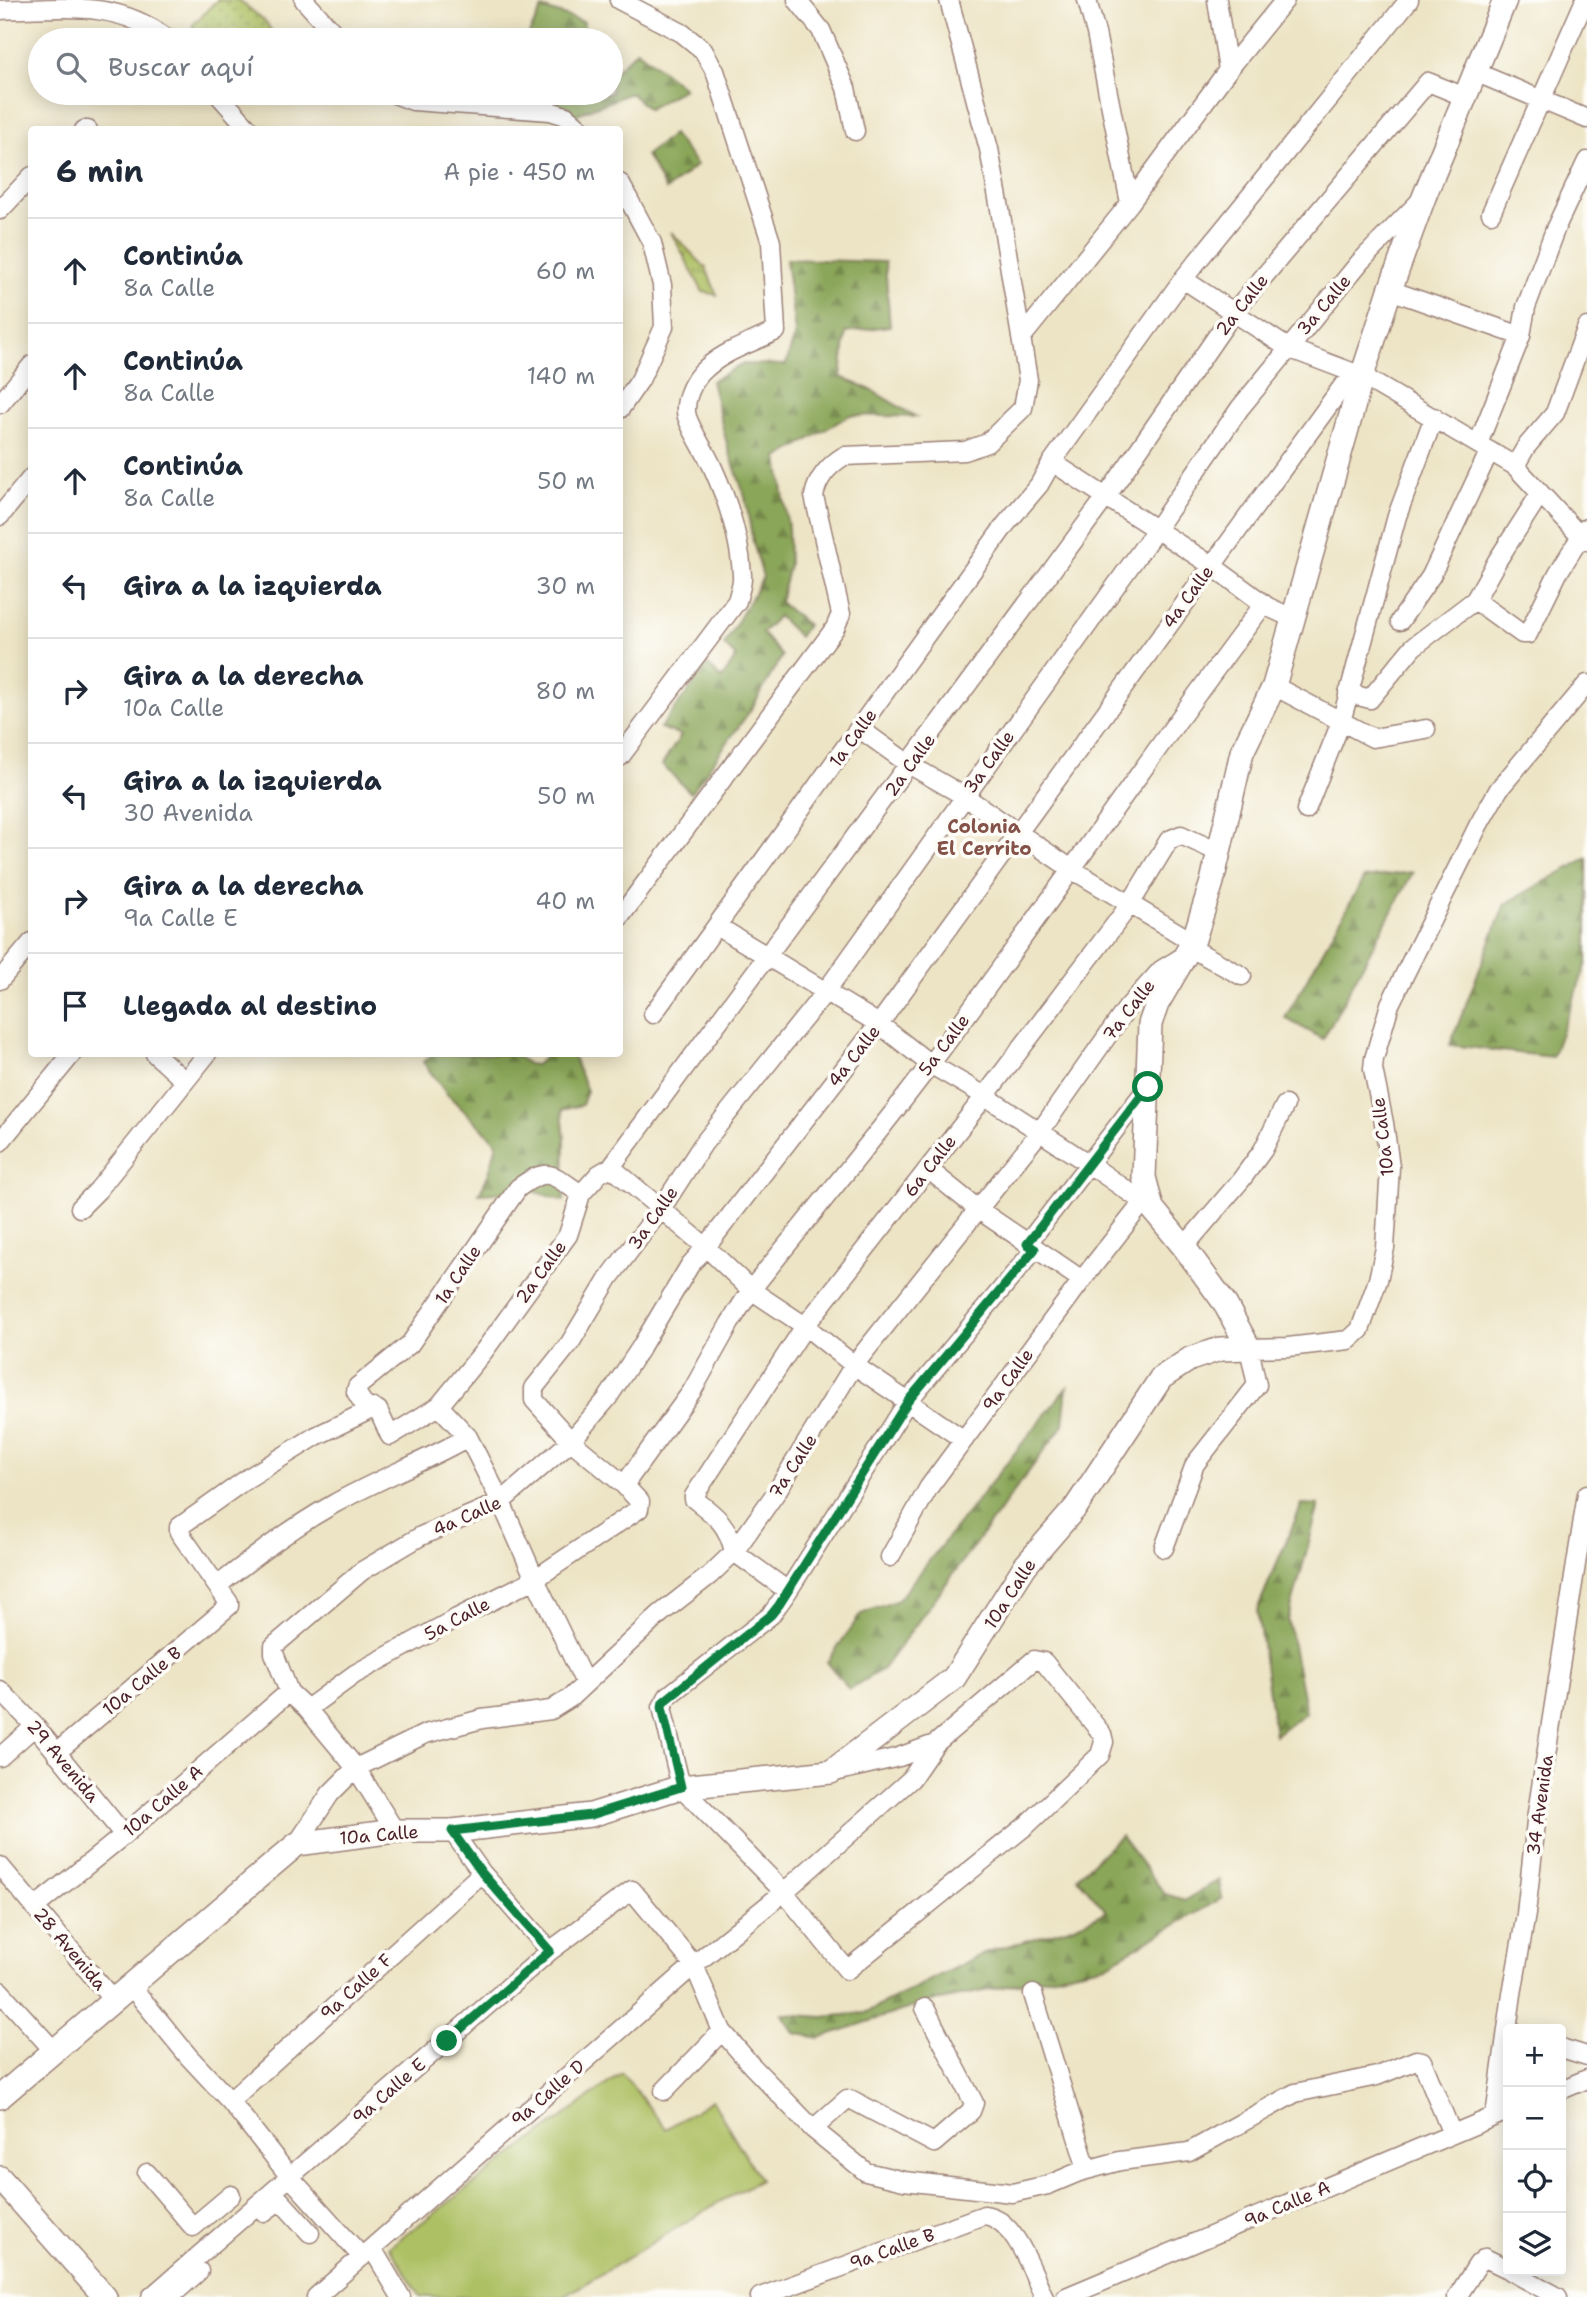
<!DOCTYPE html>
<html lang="es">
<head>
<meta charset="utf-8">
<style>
  body { margin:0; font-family:"Shantell Sans",sans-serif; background:#f2f2f3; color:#1f2937 }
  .controls { position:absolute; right:21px; bottom:21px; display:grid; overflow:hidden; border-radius:7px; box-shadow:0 4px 18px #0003 }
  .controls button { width:63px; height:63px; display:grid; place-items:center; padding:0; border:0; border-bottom:2px solid #e0e1e3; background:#fff; color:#1f2937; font:35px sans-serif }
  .stop { position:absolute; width:21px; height:21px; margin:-16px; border:5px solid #0b8043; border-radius:50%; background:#fff }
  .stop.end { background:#0b8043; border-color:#fff; box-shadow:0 2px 7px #0008 }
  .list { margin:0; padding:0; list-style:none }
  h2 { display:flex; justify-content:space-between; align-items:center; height:91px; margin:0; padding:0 28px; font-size:30px }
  h2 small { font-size:23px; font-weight:400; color:#747a83 }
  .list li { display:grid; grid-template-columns:46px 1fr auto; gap:21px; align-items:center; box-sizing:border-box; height:105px; padding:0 28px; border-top:2px solid #e0e1e3 }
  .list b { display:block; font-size:26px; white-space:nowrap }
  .list p { margin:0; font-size:23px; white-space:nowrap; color:#747a83 }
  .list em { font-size:23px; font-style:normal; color:#747a83 }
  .icon { flex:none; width:38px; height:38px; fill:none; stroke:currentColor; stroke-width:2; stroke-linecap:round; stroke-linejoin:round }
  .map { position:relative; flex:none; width:1587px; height:2297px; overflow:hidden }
  .search { position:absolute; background:#fff; box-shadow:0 4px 18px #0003; left:28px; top:28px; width:595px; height:77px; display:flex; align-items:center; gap:18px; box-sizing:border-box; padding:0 24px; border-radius:38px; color:#747a83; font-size:26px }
  .panel { position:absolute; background:#fff; box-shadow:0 4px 18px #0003; left:28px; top:126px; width:595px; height:931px; border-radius:7px }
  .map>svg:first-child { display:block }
</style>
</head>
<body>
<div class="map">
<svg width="1587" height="2297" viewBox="0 0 1587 2297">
  <defs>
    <pattern id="grass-tufts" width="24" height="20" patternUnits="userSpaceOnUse" patternTransform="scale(1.75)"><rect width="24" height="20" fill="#adc063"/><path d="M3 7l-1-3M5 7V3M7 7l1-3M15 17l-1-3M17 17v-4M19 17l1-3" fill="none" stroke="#8f9b52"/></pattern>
    <pattern id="forest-firs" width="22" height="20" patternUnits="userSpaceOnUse" patternTransform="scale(1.75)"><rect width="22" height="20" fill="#8aa659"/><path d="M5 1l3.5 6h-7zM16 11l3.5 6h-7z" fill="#73874a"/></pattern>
    <pattern id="park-dots" width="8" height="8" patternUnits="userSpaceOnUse" patternTransform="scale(1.75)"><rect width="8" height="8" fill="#adc063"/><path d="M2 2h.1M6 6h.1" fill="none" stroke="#8f9b52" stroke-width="1.8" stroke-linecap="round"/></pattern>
  </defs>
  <rect width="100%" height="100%" fill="#fdfcf7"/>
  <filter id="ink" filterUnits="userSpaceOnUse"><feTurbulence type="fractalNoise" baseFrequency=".0143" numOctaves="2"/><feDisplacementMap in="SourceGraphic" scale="14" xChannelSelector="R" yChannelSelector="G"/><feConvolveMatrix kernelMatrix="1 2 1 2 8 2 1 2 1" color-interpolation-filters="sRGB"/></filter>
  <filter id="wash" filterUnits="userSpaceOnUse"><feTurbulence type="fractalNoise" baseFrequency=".00686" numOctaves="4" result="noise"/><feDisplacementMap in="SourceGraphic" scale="28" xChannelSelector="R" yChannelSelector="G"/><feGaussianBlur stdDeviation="1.57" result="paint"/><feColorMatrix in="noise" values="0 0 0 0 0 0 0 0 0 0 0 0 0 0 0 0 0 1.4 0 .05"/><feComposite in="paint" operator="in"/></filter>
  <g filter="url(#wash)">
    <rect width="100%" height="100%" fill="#ede4c5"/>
    <path fill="url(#grass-tufts)" stroke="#7c7047" stroke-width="2" d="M 671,232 L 706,268 L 717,295 L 703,292 Z"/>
    <path fill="url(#forest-firs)" stroke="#6a6242" stroke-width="2" d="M 542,8 L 584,22 L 583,40 L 526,40 Z
      M 637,50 L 684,88 L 648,109 L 630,93 L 563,120 L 499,98 L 501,93 L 611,93 L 611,75 Z
      M 673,134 L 697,165 L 666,190 L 646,155 Z
      M 786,259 L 885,262 L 890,326 L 846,332 L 841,377 L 871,390 L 916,417 L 850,415 L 778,458 L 788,527 L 789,565 L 780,602 L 807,625 L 799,637 L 778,616 L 762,633 L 782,656 L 752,708 L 691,793 L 662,765 L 681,735 L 660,728 L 691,688 L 706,663 L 722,679 L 736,657 L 724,645 L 763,577 L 753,542 L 745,497 L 728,448 L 711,381 L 743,364 L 786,365 L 795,333 Z
      M 1587,858 L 1587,963 L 1552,1057 L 1450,1045 L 1505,904 Z
      M 1413,872 L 1323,1039 L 1285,1018 L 1364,878 Z
      M 432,1054 L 514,1054 L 528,1064 L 536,1065 L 547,1054 L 572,1054 L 587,1091 L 582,1105 L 562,1110 L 565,1140 L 564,1201 L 533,1191 L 479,1194 L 489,1173 L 497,1143 L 446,1093 L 423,1062 Z
      M 1067,1387 L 1063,1425 L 883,1669 L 849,1689 L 827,1662 L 861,1614 L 898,1600 Z
      M 1302,1504 L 1319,1505 L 1288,1620 L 1306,1712 L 1275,1735 L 1257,1610 Z
      M 1121,1836 L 1165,1894 L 1185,1900 L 1219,1880 L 1222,1898 L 1106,1965 L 922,2004 L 819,2038 L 794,2033 L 782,2014 L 823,2017 L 865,2013 L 984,1953 L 1069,1928 L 1107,1912 L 1077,1877 Z"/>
    <path fill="url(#park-dots)" stroke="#7c7047" stroke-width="2" d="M 217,0 L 239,0 L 266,22 L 277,40 L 207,40 L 192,26 Z"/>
    <path fill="#adc063" stroke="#7c7047" stroke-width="2" d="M 622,2073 L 666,2129 L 712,2100 L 760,2180 L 721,2201 L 563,2297 L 421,2297 L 389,2247 Z"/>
  </g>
  <g filter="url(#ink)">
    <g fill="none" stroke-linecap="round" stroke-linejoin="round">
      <defs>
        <path id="minor" d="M 304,0 L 340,40
          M 619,0 L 682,33 L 703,50 L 715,71 L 771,242 L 776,331 C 750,344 722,351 701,373 C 691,384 683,403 687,417 C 693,434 705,450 712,466 C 727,499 740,538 742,575 C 743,583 739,593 737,601 L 620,757
          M 797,0 L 821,30 L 846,88 L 855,131
          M 1087,0 L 1096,33 L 1130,203
          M 1217,0 L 1228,70
          M 0,10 C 66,8 118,0 169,40
          M 1475,72 L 1587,119
          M 217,93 L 250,130
          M 392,93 L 413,101 L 550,111 L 566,116 L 582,130
          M 84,130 L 88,130
          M 620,183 L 652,243 L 662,285 L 664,327 L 640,380 L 620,409
          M 0,210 L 32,176
          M 1491,213 L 1585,0
          M 1183,279 L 1288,348 L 1362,376 L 1515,466 L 1580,536 L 1587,541
          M 1390,290 L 1521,336
          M 1022,337 L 1130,203 L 1228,70 L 1285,0
          M 0,404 L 32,365
          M 1478,444 L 1521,336 L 1526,307 L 1556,227 L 1587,161
          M 1052,462 L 1211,565 L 1268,607 L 1292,618
          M 1515,466 L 1526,447 L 1555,413 L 1587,327
          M 0,516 L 32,477
          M 1475,600 L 1522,634 L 1528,634 L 1558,573 L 1586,528
          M 1400,621 L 1431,576 L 1489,452
          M 1274,686 L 1373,738 L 1426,729
          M 1348,693 L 1370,699 L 1413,647 L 1475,600 L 1497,561 L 1540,494
          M 860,729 L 910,765 L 964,796 L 1073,870 L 1193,942
          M 1306,810 L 1341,722 L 1397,516 L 1434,417
          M 620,917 L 835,628 L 841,614 L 814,496 C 817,479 829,465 844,456 L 965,451 L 987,443 L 1023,408 L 1028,380 L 1000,209 L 989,149 L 949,0
          M 717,926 L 879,1024 L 930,1064 L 985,1096 L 1089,1164 L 1152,1208
          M 1191,948 L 1242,976
          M 0,980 L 32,942
          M 653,1014 L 1006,524 L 1039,485 L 1052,462 L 1183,279 L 1409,0
          M 155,1054 L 185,1081
          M 0,1142 L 72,1054
          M 611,1167 L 706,1247 L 751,1290 L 805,1326 L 854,1365 L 964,1440
          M 928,1169 L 979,1210 L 1082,1280
          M 80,1208 L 98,1190 L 207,1054
          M 1027,1244 L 1148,1087
          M 1184,1247 L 1241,1180 L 1263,1150 L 1285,1105
          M 439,1406 L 468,1437 L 501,1502 L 535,1579 L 585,1683
          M 368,1411 L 356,1392 L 357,1387 L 410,1344 L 518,1188 C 549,1165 552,1175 581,1194
          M 624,1485 L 692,1391 L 730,1323 L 751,1290 C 811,1214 874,1140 932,1062 C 1045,911 1150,754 1264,604
          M 1164,1548 L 1195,1464 L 1257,1385 L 1249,1348 L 1288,1347 L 1349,1340 L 1360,1330 L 1378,1280 L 1385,1248 L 1390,1167 L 1384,1123 L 1373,1069 L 1374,1059 L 1390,1004 L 1479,824 L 1499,789 L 1587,684
          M 890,1557 L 929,1487 L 1082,1280 L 1137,1210
          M 217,1586 C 254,1557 291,1528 332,1505 C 376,1480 424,1462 468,1437
          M 788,1591 L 908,1401 L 1035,1249
          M 0,1690 L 35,1726 L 124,1835
          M 307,1709 L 355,1674 L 457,1618 L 535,1579 L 639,1509 L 640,1502 L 624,1485 L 571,1441 L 534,1400 L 534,1388 L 570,1343 L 609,1278 L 661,1209 L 703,1144 L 826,991 L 1155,531 L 1240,408 L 1360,262 L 1419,202
          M 56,1753 L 229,1606 L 229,1603 L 179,1532 L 179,1527 L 248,1478 L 316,1436 L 374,1408 L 378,1410 L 390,1436 L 439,1406 L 484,1351 L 568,1235 L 581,1194 L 599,1174 L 611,1167 L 1106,497 L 1233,313 L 1428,82 L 1465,97
          M 0,1757 L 35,1726
          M 835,1772 L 899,1757 L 935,1744 L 1034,1660 L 1044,1662 L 1102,1734 L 1104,1742 L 1100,1755 L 1028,1824 L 847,1970 L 784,1892 L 681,1787 L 662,1707 L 668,1696 L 771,1615 L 788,1591 L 734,1552 C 728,1524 716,1516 694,1499 L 694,1496 L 805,1326 L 985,1096 L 1129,906 L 1169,840 L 1181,835 L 1218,852
          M 395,1831 L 356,1768 L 307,1709 L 289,1692 L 274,1653 L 274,1646 L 362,1571 L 421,1536 L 501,1502 L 571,1441 L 607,1399 L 641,1347 L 690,1265 L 706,1247 L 879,1024 L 1342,387 L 1362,376
          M 452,1831 L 482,1873 L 550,1951
          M 297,1844 L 330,1794 L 356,1768 L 425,1734 L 482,1719 L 551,1710 L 570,1698 L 660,1614 L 710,1575 L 734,1552 L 775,1494 L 854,1365 L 1039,1133 L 1127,1008 L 1161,970 L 1184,956
          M 0,1866 L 113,2000
          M 35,1907 L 124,1835 L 289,1692
          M 131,1986 L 189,2057 L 230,2101 L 290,2177 L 362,2257
          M 0,1991 L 54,2051
          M 1033,1994 L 1087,2169
          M 1561,2048 L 1587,2056
          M 1561,2090 L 1587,2079
          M 664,2091 L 722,2031
          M 230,2101 L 482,1873
          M 1495,2116 L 1512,1994 L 1526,1914 L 1537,1813 L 1587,1494
          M 813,2129 L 847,2099 L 852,2100 L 934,2143 L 971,2111 L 974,2103 L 925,2008
          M 147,2173 L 193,2227 L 231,2195
          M 264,2212 L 280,2200 L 310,2233
          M 372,2248 L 401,2297
          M 1511,2271 L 1558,2297
          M 151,2297 L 550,1951 L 632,1890 L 694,1965 L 722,2031 L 752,2066 L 813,2129 L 866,2172 L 904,2181 L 1012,2193 L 1048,2185 L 1079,2172 L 1120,2161 L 1189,2152 L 1295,2093 L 1377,2076 L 1416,2060 L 1422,2061 L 1452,2134
          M 170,2297 L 199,2271
          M 316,2297 L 694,1965 L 784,1892 L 911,1779 L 935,1744
          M 760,2297 L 984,2215 C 1015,2218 1032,2272 1044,2297
          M 1066,2297 L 1505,2112
          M 1457,2297 L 1478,2264 L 1485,2258 L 1508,2269"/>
        <path id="tertiary" d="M 0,2097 L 297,1844 L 395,1831 L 452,1831 L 591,1815 L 681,1787 L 831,1772 L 954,1678 L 1025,1566 L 1076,1507 L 1161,1378 L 1190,1359 L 1220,1349 L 1249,1348 L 1224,1302 L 1184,1247 L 1152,1208 L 1144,1177 L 1150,1024 L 1157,1004 L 1193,942 L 1212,882 L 1242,752 L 1274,686 L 1362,376 L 1390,290 L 1424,197 L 1505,0
          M 0,2178 L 105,2297"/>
      </defs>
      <use href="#minor" stroke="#9c8278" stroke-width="21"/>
      <use href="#tertiary" stroke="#9c8278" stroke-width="26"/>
      <use href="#minor" stroke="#fff" stroke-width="18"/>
      <use href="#tertiary" stroke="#fff" stroke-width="23"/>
    </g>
  </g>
  <g fill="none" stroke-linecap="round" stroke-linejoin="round" filter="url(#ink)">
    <path stroke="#0b8043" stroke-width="9" d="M 447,2041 L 550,1951 L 482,1873 L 452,1831 L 591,1815 L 681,1787 L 662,1707 L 663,1702 L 771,1615 L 779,1605 L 908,1401 L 1035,1249 L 1027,1244 L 1148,1087"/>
  </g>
  <g text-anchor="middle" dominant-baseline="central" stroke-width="7" stroke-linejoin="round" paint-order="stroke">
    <g font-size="18" fill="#4a1f2b" stroke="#fdfcf7">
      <text transform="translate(1242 305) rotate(-52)">2a Calle</text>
      <text transform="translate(1324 305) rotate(-50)">3a Calle</text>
      <text transform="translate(1188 597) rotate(-54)">4a Calle</text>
      <text transform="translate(853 738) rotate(-54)">1a Calle</text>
      <text transform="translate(989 762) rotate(-54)">3a Calle</text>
      <text transform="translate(910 765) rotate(-54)">2a Calle</text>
      <text transform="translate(1129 1010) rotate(-52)">7a Calle</text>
      <text transform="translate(944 1045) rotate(-53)">5a Calle</text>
      <text transform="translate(854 1056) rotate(-52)">4a Calle</text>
      <text transform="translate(1383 1137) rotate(-97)">10a Calle</text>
      <text transform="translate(930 1166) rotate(-52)">6a Calle</text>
      <text transform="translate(653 1218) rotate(-55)">3a Calle</text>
      <text transform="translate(541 1272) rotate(-54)">2a Calle</text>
      <text transform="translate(458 1275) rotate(-56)">1a Calle</text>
      <text transform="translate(1008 1380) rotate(-54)">9a Calle</text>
      <text transform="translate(793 1466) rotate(-57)">7a Calle</text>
      <text transform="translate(467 1516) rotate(-24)">4a Calle</text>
      <text transform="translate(1010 1594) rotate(-57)">10a Calle</text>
      <text transform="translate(457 1619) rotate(-28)">5a Calle</text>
      <text transform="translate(142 1681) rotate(-40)">10a Calle B</text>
      <text transform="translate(63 1761) rotate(50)">29 Avenida</text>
      <text transform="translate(163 1801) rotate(-41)">10a Calle A</text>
      <text transform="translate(1540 1805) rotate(-82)">34 Avenida</text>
      <text transform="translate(379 1835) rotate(-5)">10a Calle</text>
      <text transform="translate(70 1949) rotate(50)">28 Avenida</text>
      <text transform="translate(356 1987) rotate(-42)">9a Calle F</text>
      <text transform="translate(389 2091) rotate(-41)">9a Calle E</text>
      <text transform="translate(548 2093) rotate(-41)">9a Calle D</text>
      <text transform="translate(1287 2204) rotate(-23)">9a Calle A</text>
      <text transform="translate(892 2249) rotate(-20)">9a Calle B</text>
    </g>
    <g font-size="19" font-weight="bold" fill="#845248" stroke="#fdfcf7">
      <text x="984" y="826">Colonia<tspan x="984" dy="22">El Cerrito</tspan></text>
    </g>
  </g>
</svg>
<div class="controls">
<button>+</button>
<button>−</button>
<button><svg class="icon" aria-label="locate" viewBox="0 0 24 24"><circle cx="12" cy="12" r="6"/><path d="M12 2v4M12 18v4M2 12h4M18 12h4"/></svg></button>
<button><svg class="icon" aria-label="layers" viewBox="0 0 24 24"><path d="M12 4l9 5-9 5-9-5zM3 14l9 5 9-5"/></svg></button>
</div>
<div class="stop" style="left:1148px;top:1087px"></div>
<div class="stop end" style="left:447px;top:2041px"></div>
<div class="search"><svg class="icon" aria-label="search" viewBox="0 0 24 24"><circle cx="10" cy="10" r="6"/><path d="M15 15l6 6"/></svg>Buscar aquí</div>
<section class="panel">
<h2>6 min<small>A pie · 450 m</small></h2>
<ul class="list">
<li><svg class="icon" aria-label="ahead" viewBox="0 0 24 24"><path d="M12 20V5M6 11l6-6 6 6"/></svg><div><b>Continúa</b><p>8a Calle</p></div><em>60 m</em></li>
<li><svg class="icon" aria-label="ahead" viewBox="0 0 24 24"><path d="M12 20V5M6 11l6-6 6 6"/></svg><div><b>Continúa</b><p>8a Calle</p></div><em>140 m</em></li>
<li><svg class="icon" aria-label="ahead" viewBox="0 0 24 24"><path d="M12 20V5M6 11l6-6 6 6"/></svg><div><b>Continúa</b><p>8a Calle</p></div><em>50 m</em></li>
<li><svg class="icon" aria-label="left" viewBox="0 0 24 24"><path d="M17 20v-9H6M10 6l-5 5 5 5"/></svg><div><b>Gira a la izquierda</b></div><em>30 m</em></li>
<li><svg class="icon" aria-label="right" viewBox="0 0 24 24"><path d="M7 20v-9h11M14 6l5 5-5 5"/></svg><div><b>Gira a la derecha</b><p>10a Calle</p></div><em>80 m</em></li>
<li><svg class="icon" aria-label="left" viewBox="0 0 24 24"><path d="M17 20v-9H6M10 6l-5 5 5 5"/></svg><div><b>Gira a la izquierda</b><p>30 Avenida</p></div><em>50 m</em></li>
<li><svg class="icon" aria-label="right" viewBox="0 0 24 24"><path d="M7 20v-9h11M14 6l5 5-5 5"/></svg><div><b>Gira a la derecha</b><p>9a Calle E</p></div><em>40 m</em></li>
<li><svg class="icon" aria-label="arrive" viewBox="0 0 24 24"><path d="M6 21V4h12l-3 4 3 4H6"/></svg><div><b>Llegada al destino</b></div></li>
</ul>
</section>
</div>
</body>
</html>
